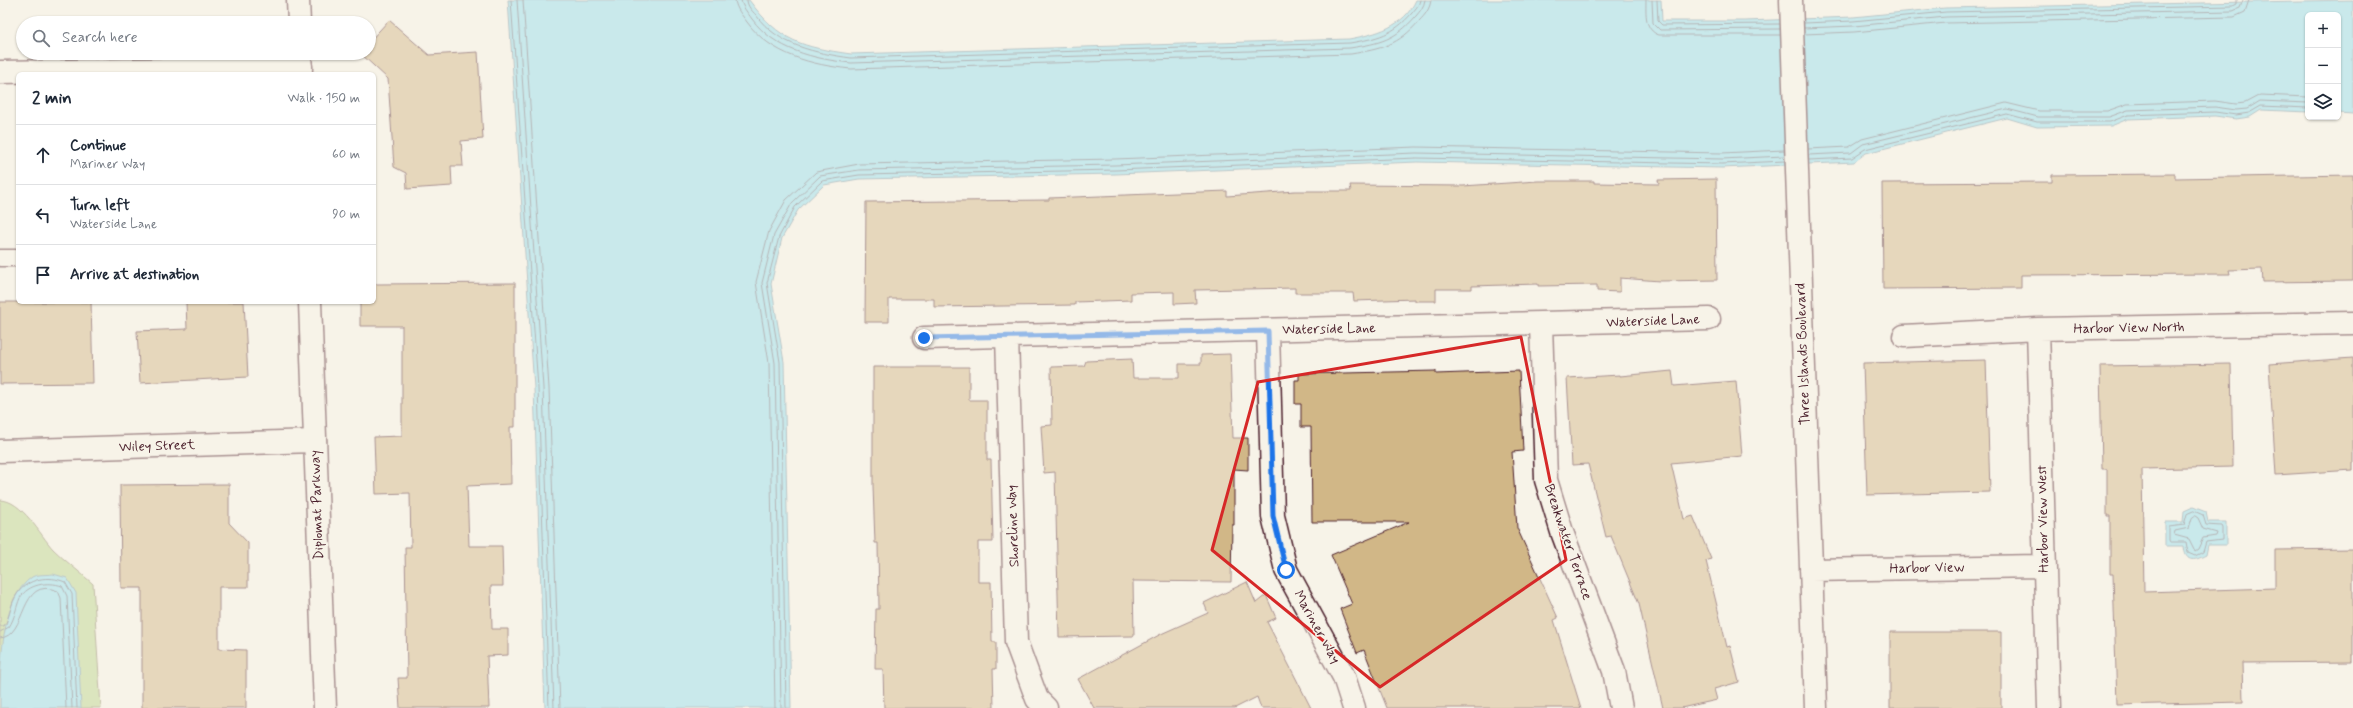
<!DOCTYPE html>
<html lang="en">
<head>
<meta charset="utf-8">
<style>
  body { margin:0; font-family:Mynerve,sans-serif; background:#f6f6f7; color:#1f2937 }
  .controls { position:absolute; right:12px; top:12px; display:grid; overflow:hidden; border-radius:6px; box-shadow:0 1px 3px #0004 }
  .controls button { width:36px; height:36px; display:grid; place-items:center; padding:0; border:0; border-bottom:1px solid #e0e1e3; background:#fff; color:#1f2937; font:20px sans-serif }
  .stop { position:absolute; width:12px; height:12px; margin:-9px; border:3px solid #1a73e8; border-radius:50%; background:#fff }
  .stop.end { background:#1a73e8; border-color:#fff; box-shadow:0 1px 4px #0008 }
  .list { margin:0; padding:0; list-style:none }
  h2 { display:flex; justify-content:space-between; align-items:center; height:52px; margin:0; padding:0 16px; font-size:17px }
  h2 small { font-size:13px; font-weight:400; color:#747a83 }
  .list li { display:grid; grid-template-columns:26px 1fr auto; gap:12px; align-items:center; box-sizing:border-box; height:60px; padding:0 16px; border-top:1px solid #e0e1e3 }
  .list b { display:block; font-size:15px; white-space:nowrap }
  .list p { margin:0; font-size:13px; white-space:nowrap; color:#747a83 }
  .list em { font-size:13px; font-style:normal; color:#747a83 }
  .icon { flex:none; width:22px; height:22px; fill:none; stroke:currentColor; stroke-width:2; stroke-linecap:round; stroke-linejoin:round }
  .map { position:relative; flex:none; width:2353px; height:708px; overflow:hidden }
  .search { position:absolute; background:#fff; box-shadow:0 1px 3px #0004; left:16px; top:16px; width:360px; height:44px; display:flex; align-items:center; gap:10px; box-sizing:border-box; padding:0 14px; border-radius:22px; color:#747a83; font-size:15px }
  .panel { position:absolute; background:#fff; box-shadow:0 1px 3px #0004; left:16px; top:72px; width:360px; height:232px; border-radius:6px }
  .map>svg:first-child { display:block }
</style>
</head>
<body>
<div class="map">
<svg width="2353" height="708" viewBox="0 0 2353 708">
  <rect width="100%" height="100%" fill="#f7f3e8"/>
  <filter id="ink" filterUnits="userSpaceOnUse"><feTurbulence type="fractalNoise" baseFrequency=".025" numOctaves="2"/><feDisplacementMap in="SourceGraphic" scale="8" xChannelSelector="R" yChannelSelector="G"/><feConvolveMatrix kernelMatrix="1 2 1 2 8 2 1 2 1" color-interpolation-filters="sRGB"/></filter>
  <g filter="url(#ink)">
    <path fill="#b9d58d" stroke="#827a5c" d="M 0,500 C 22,500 40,535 53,549 C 65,561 80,572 93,584 L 101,708 L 0,708 Z"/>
    <path fill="#90def0" stroke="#7492a1" d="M 508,0 L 749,0 C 780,42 802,47 851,54 L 1349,39 C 1376,34 1404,27 1416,0 L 1661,0 L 1662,21 L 1745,21 L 1853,17 L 1945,8 L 2353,0 L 2353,114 L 2338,113 L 2338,15 L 2308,15 L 2308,112 L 2261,110 L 2250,117 L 2236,119 L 2215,116 L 2128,119 L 2111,126 L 2037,127 L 2007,118 L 1866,153 L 1854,162 L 1722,168 L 1417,162 L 1116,174 L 859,179 L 824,185 L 798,210 L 782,238 L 771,284 L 784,362 L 791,708 L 545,708 L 534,388 Z
      M 2193,507 L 2206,512 L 2208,522 L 2226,522 L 2226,545 L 2208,545 L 2206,555 C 2193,562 2185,562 2184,546 L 2165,546 L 2165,522 L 2183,522 L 2184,511 Z
      M 53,574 L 67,578 L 76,593 L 81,708 L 0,708 C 0,668 0,599 32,577 C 37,574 47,575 53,574 Z"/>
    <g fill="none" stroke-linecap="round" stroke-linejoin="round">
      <path stroke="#666b7a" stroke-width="1" d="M 511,0 L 538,388 L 549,708
        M 517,0 L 543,388 L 554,708
        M 523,0 L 549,388 L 560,708
        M 735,0 C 736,9 742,15 747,22 C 771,55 812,65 851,69 L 1351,54 C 1381,49 1399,45 1419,21 C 1425,15 1430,9 1431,0
        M 741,0 C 742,7 748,13 752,19 C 775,50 814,59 851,63 L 1350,48 C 1381,43 1395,40 1416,16 C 1420,11 1424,7 1425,0
        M 747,0 C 747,6 752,11 756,15 C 778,46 816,53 851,58 L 1350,43 C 1378,38 1393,35 1412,13 C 1415,9 1419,6 1420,0
        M 1646,0 C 1646,13 1644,30 1659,35 L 1780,35
        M 1652,0 L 1653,23 L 1660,30 L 1780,29
        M 1657,0 L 1658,21 L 1662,25 L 1780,24
        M 1804,23 L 1853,21 L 1946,12 L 2233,6 L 2237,4 L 2237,0
        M 1804,28 L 1854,26 L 1946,17 L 2233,11 L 2240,8 L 2243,0
        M 1804,34 L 1854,32 L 1946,23 L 2234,17 L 2245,12 L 2249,0
        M 1808,149 L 1849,147 L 1862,139 L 2006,103 L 2039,111 L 2107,111 L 2127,104 L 2215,101 L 2236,104 L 2245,103 L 2260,95 L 2308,97
        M 1808,155 L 1851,153 L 1863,144 L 2007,109 L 2038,117 L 2109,117 L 2128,110 L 2215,107 L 2236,110 L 2247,109 L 2260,101 L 2308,103
        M 1809,160 L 1852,158 L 1865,149 L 2007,114 L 2037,122 L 2110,122 L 2128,115 L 2215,112 L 2236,115 L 2249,113 L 2261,106 L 2308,108
        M 2194,511 L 2203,515 L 2206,525 L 2221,526 L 2222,528 L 2222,540 L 2206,542 L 2203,552 L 2195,556 L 2188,553 L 2186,542 L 2170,542 L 2169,540 L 2169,527 L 2184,525 L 2187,514 Z
        M 2195,516 L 2198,518 L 2203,529 L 2217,533 L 2216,536 L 2203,538 L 2198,549 L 2195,551 L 2189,539 L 2174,535 L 2175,531 L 2189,528 L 2192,518 Z
        M 0,626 L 4,626 C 11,616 10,603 17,594 C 28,578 49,575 65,582 L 72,594 L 77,708
        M 0,632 L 9,627 C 15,618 16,607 20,598 C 28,584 48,581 62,586 L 67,596 L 72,708
        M 0,638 C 28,637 18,575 58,591 L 61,598 L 66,708
        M 775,708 L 769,363 L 756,282 L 769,231 L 786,200 L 816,172 L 859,164 L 1115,159 L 1416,147 L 1722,153 L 1784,150
        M 781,708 L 775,363 L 762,283 L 774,235 L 792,203 L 820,176 L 859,170 L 1115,165 L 1416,153 L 1722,159 L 1784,156
        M 786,708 L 780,362 L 767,283 L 779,237 L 795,207 L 822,181 L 859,175 L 1116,170 L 1417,158 L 1722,164 L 1785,161"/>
    </g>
    <path fill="#d1b787" stroke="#4a1f2b" d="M 389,20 L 429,55 L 478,52 L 483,139 L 461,141 L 463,166 L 451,166 L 452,186 L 407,189 L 406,173 L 394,167 L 388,79 L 360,53 L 369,53 L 369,42 Z
      M 2175,174 L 2175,178 L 2353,175 L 2353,281 L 2263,282 L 2262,269 L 2229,270 L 2230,274 L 2021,275 L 2021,288 L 1883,289 L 1882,183 L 2052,182 L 2052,175 Z
      M 1716,179 L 1717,280 L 1660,281 L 1620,278 L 1620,292 L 1597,291 L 1597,285 L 1538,286 L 1538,284 L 1472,286 L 1472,289 L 1436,289 L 1436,301 L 1415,301 L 1415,299 L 1354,301 L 1353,293 L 1295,293 L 1295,288 L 1195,290 L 1196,303 L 1174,304 L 1174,292 L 1131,293 L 1131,300 L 1075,302 L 1075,305 L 934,307 L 934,299 L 889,299 L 889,322 L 865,322 L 866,202 L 1049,200 L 1049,198 L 1227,191 L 1227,196 L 1295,191 L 1351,191 L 1350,185 L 1463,186 L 1538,181 L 1594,181 L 1594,183 L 1659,184 L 1658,180 Z
      M 515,283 L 515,427 L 510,427 L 511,484 L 467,486 L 469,546 L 502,546 L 503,586 L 491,586 L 492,629 L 508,629 L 508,655 L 487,656 L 489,708 L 400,708 L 398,678 L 407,678 L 405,547 L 411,547 L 410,493 L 376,494 L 374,437 L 402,436 L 402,326 L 360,326 L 360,302 L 374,302 L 374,284 Z
      M 0,302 L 91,302 L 93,383 L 0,384 Z
      M 186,302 L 244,302 L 248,377 L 140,383 L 137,331 L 187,329 Z
      M 1230,354 L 1233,438 L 1248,438 L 1248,470 L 1234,469 L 1234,525 L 1232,525 L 1231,582 L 1133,581 L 1134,636 L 1059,637 L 1055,472 L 1044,473 L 1041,426 L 1052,425 L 1051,367 L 1084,366 L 1086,361 L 1132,359 L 1133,378 L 1179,378 L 1179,364 L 1201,364 L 1201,355 Z
      M 2353,358 L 2353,470 L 2276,475 L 2269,364 Z
      M 1986,360 L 1990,492 L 1867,495 L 1863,363 Z
      M 2231,364 L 2233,467 L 2142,469 L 2144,592 L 2275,588 L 2275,550 L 2353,549 L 2353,662 L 2242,663 L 2243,702 L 2117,705 L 2113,574 L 2110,574 L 2110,516 L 2107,516 L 2107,469 L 2102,469 L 2100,366 Z
      M 873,367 L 969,367 L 969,400 L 987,400 L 987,460 L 991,460 L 993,542 L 978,542 L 978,582 L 991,582 L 992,642 L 996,642 L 996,669 L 993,669 L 994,708 L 884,708 L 883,669 L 875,669 L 876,609 L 879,609 L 878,543 L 875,543 L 873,486 Z
      M 1436,371 L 1436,374 L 1519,371 L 1523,451 L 1512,452 L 1517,528 L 1558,618 L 1554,620 L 1581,708 L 1387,708 L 1364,650 L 1357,653 L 1340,609 L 1352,604 L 1331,555 L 1409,522 L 1312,522 L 1311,427 L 1301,427 L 1301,404 L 1295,404 L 1295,380 L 1299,380 L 1299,374 Z
      M 1672,371 L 1674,386 L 1736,381 L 1742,456 L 1671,463 L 1684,519 L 1693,516 L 1711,559 L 1706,561 L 1727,647 L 1730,646 L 1739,682 L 1714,689 L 1717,700 L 1681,708 L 1663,708 L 1639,604 L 1611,536 L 1606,537 L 1588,464 L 1572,465 L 1567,378 L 1620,375 L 1620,376 Z
      M 229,484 L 229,523 L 248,543 L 248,587 L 219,587 L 219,649 L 246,650 L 246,708 L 142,708 L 142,588 L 121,588 L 120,485 Z
      M 1247,582 L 1256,603 L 1266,595 L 1276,618 L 1267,622 L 1311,708 L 1261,708 L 1257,697 L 1235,708 L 1094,708 L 1078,679 L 1161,634 L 1208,613 L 1204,603 Z
      M 1890,632 L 2001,632 L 2001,708 L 1890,708 Z"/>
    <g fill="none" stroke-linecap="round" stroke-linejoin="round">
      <defs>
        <path id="service" d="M 0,258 L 18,258"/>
        <path id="minor" d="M 1791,0 L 1816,708
          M 0,72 L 301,67
          M 1541,324 L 1546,480 L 1562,532 L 1614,671 L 1621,708
          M 2038,329 L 2049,708
          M 1268,331 L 1273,516 L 1286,570 L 1344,677 L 1354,708
          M 1007,336 L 1016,642 L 1037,699 L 1046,708
          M 1904,336 L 2038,329 L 2353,323
          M 924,338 L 1709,319
          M 0,451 L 315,441
          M 1811,570 L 2044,566"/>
        <path id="tertiary" d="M 298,0 L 299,23
          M 300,53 L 301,74
          M 310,302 L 325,708"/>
      </defs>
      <use href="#service" stroke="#4a1f2b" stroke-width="19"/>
      <use href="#minor" stroke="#4a1f2b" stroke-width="25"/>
      <use href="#tertiary" stroke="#4a1f2b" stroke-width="25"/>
      <use href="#service" stroke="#f7f3e8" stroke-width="16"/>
      <use href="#minor" stroke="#f7f3e8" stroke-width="22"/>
      <use href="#tertiary" stroke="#f7f3e8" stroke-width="22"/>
    </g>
  </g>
  <g fill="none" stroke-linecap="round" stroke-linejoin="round" filter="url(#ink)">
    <path stroke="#1a73e8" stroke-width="5" d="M 924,338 L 1268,331 L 1273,516 L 1286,570"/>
  </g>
  <path d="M0 0H2353V708H0ZM 1521,337 L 1566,560 L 1380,687 L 1212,550 L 1258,382 Z" fill="#f7f3e8" fill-opacity=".55" fill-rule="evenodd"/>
  <path fill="none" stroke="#d62828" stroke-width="3" stroke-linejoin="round" d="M 1521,337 L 1566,560 L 1380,687 L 1212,550 L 1258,382 Z"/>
  <g text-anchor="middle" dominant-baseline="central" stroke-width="3.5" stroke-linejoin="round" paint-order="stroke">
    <g font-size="14" fill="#4a1f2b" stroke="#f7f3e8">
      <text transform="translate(1653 321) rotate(-2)">Waterside Lane</text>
      <text transform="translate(2129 328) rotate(-1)">Harbor View North</text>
      <text transform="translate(1329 329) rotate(-1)">Waterside Lane</text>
      <text transform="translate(1803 354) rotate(-92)">Three Islands Boulevard</text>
      <text transform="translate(157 446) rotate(-2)">Wiley Street</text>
      <text transform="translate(317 505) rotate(-92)">Diplomat Parkway</text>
      <text transform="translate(2043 519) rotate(-91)">Harbor View West</text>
      <text transform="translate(1013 526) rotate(-92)">Shoreline Way</text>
      <text transform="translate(1568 542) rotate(71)">Breakwater Terrace</text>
      <text transform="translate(1927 568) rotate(-1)">Harbor View</text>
      <text transform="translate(1317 627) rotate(61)">Mariner Way</text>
    </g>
  </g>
</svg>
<div class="controls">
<button>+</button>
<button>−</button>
<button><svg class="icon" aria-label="layers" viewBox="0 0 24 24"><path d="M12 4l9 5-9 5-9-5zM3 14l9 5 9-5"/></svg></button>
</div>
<div class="stop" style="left:1286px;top:570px"></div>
<div class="stop end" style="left:924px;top:338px"></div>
<div class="search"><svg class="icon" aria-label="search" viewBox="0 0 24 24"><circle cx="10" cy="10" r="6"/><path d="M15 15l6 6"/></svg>Search here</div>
<section class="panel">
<h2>2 min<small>Walk · 150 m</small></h2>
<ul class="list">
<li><svg class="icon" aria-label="ahead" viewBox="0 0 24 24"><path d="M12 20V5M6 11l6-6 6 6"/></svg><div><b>Continue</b><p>Mariner Way</p></div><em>60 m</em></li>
<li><svg class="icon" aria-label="left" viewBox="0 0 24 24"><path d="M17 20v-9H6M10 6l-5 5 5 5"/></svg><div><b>Turn left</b><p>Waterside Lane</p></div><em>90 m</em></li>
<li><svg class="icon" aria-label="arrive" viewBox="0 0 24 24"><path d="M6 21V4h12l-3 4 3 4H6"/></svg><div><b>Arrive at destination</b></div></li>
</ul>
</section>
</div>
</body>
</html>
